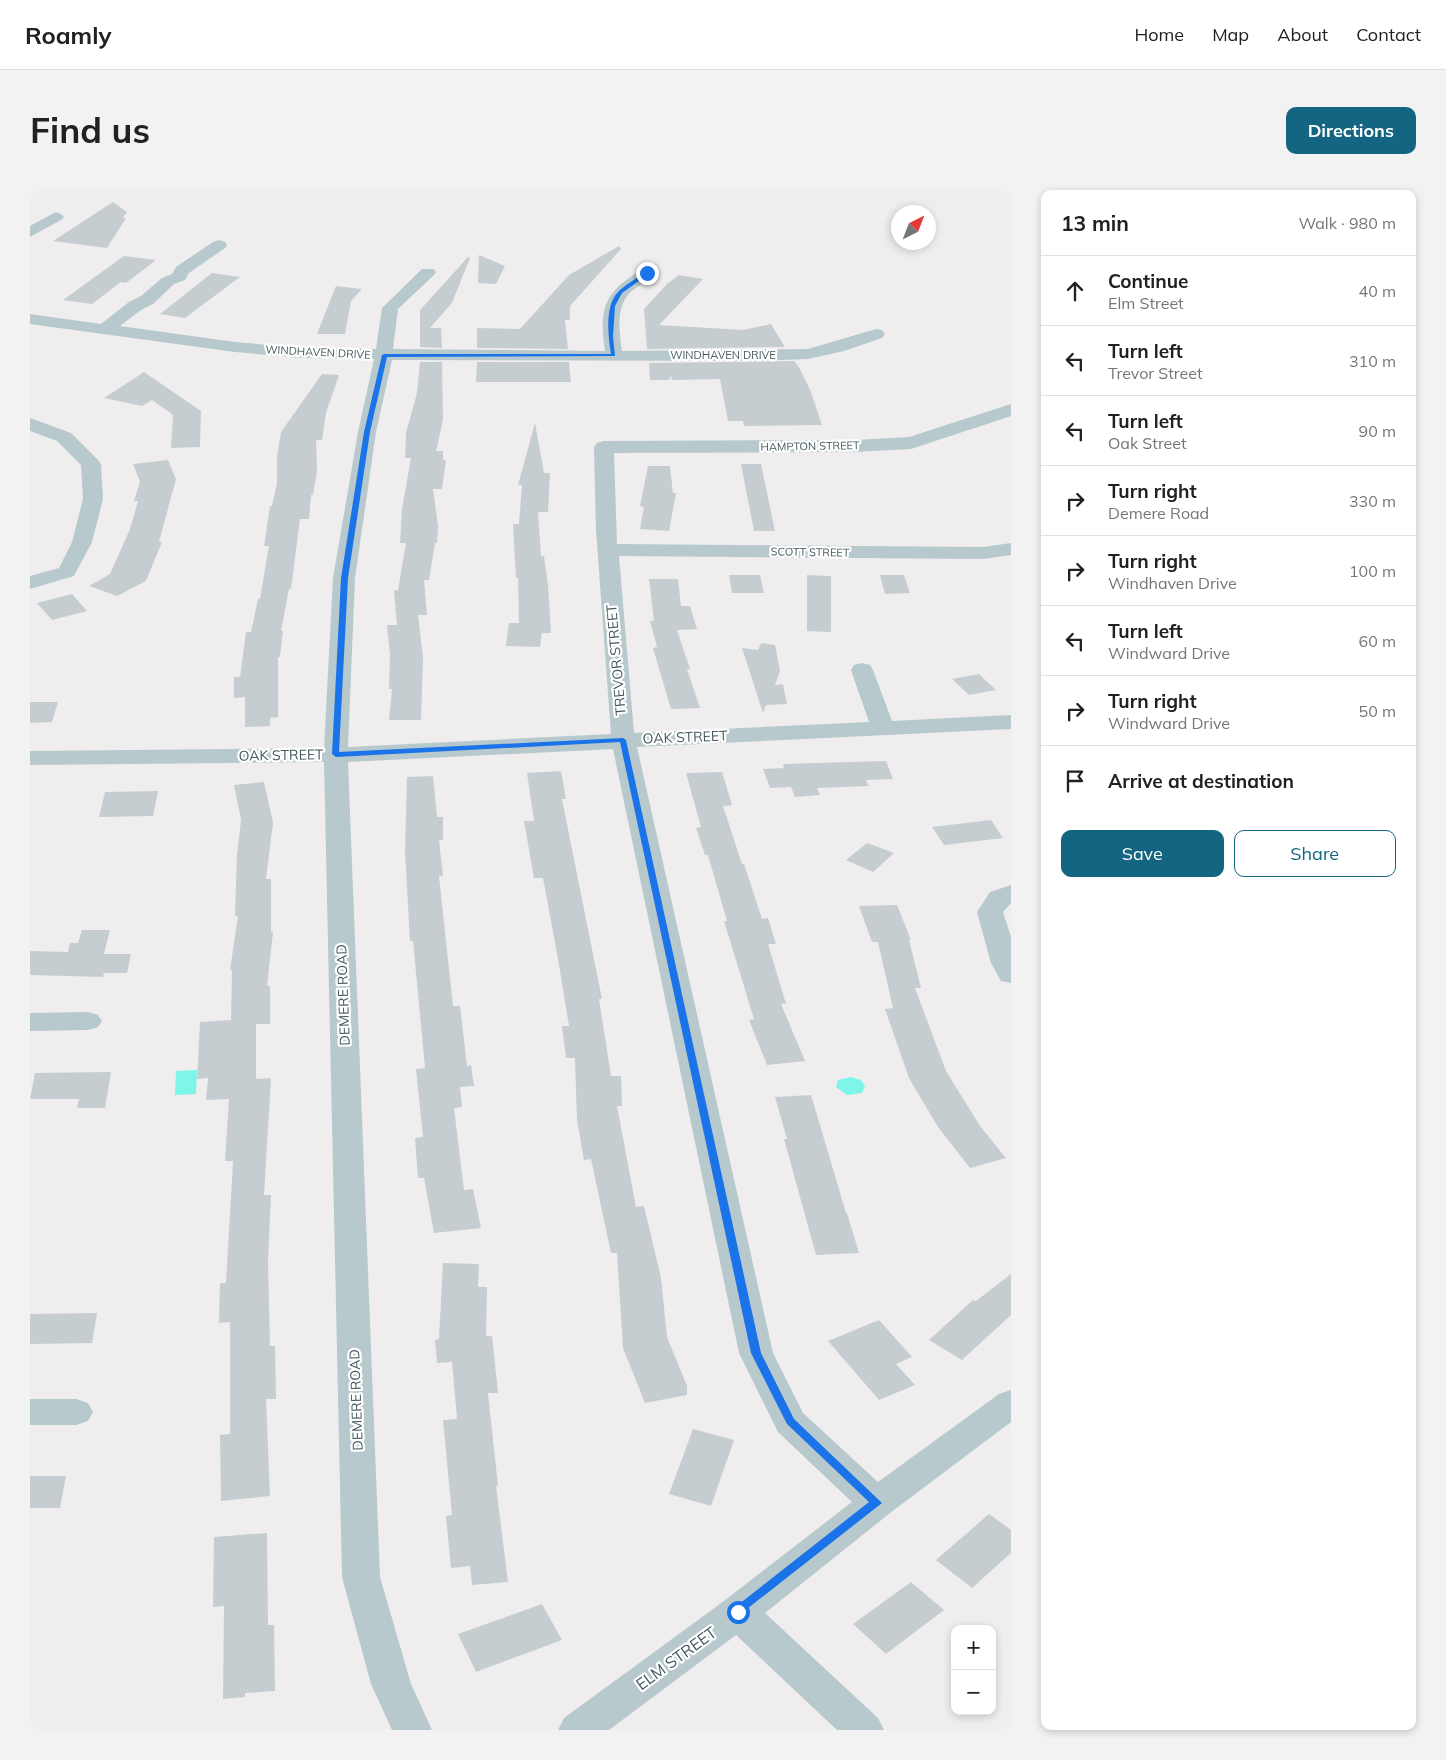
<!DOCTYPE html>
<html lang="en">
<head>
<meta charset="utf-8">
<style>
  body { margin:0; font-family:Mulish,sans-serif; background:#f2f2f2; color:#202124 }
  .controls { position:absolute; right:15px; bottom:15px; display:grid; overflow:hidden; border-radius:10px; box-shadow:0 2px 8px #0003 }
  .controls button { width:45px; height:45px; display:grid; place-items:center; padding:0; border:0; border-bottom:1px solid #e0e0e0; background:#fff; color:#202124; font:25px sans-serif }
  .compass { position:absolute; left:861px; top:15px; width:45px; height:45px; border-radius:50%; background:#fff; box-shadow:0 2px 8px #0003; rotate:42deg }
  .stop { position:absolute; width:15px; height:15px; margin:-11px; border:4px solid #1a73e8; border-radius:50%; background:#fff }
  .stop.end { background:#1a73e8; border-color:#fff; box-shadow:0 1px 5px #0008 }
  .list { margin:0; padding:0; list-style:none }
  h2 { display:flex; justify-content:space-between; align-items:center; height:65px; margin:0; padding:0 20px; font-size:21px }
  h2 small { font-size:16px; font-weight:400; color:#757577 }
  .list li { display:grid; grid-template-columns:32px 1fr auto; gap:15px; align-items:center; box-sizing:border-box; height:70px; padding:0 20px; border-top:1px solid #e0e0e0 }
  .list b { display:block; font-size:19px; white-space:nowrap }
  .list p { margin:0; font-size:16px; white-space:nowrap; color:#757577 }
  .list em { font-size:16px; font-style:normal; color:#757577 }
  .actions { display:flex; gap:10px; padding:15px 20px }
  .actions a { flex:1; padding:11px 0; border:1px solid #136581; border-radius:10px; text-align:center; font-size:18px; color:#136581 }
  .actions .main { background:#136581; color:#fff }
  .icon { flex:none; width:28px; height:28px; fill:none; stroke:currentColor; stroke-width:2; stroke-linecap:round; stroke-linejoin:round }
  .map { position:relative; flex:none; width:981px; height:1540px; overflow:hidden; border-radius:10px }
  header { display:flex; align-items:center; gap:30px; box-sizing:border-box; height:70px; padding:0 25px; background:#fff; border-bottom:1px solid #e0e0e0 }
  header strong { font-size:24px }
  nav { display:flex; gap:28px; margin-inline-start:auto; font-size:18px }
  .intro { display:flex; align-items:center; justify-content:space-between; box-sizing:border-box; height:120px; padding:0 30px }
  h1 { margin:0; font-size:35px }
  .button { padding:12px 22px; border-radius:10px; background:#136581; color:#fff; font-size:18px; font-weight:700 }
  main { display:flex; gap:30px; padding:0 30px }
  aside { flex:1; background:#fff; border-radius:10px; box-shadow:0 2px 8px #0003 }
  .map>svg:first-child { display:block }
</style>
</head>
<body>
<header>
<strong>Roamly</strong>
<nav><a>Home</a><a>Map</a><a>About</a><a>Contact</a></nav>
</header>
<div class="intro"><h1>Find us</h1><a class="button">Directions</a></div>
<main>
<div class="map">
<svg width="981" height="1540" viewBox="0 0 981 1540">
  <rect width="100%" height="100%" fill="#f0edee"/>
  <path fill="#7df6e9" d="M 167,880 L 166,904 L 145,905 L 146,881 Z
    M 821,887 L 831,890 L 835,896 L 832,903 L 817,905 L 806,897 L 808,890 Z"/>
  <path fill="#c6cdd1" d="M 83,12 L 97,22 L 93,28 L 96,28 L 77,58 L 23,51 Z
    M 589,56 L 591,59 L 540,116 L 540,130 L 535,130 L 538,159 L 447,158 L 447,138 L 490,139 L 539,85 Z
    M 449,65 L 475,76 L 466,94 L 448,93 Z
    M 94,66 L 126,70 L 96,93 L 91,92 L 62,114 L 33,110 Z
    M 438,67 L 440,68 L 422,113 L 400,138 L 411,138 L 412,158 L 390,157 L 390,120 Z
    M 182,83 L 210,87 L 155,128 L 130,124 Z
    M 649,85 L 673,89 L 629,135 L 713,140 L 741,134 L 755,157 L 617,159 L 614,119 L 637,94 Z
    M 306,96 L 332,99 L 321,111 L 315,144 L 287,144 Z
    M 764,171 L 770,179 L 781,202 L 792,235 L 714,236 L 713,231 L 698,231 L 690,189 L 642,190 L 641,186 L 639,190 L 620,190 L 619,173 Z
    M 390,172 L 412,172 L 413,230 L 406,261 L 413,261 L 413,270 L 416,270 L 412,299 L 403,299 L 408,336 L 407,353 L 405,353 L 399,390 L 394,390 L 397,425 L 388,425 L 393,467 L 391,530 L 359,530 L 362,499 L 359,499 L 360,465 L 357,435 L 367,435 L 364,401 L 368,400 L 376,353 L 370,353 L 372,319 L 381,268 L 375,268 L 376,243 L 387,203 Z
    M 447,172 L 539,172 L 541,192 L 446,192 Z
    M 114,182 L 171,221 L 170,257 L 141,258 L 143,225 L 122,210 L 112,216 L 74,208 Z
    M 292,184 L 309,185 L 296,223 L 292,250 L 286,250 L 287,281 L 283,305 L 281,305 L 279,329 L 270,329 L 261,399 L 259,399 L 251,441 L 253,441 L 250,467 L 248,467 L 248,527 L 240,528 L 240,536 L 215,537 L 215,507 L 204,508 L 204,487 L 210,487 L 216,442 L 221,442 L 228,409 L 230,409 L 239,356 L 234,356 L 240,316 L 242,316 L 247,293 L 247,267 L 251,242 Z
    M 505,233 L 514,283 L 520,283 L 518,322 L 508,322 L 511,366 L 514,366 L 518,395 L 521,443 L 512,443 L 510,457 L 476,456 L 479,433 L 489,433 L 488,388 L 486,388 L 483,334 L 489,334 L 492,295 L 488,295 Z
    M 138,270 L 146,289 L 129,352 L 132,352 L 116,391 L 87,406 L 59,396 L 80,384 L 100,339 L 108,311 L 104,311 L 110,292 L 103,274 Z
    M 711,274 L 731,274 L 745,341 L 724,341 Z
    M 618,276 L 640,276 L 643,303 L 646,303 L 639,341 L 610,339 L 614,317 L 610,316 Z
    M 699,385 L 730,385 L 734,403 L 702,403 Z
    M 777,385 L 801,386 L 801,442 L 777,441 Z
    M 850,385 L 874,385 L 880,403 L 855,404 Z
    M 619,389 L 648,389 L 651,416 L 660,416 L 667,439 L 647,440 L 660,479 L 657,479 L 670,518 L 641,519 L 623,458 L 627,457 L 620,431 L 624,431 Z
    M 42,404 L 57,421 L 22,430 L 7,413 Z
    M 731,453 L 745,455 L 750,481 L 745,495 L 753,494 L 757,514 L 736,515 L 733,523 L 712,458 L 728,460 Z
    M 949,484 L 966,500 L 939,505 L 922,489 Z
    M 0,512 L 28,512 L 22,532 L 0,533 Z
    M 856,571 L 863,589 L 836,590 L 839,596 L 787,598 L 790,605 L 765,607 L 761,597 L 740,598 L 733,579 L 754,578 L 753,574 Z
    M 531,581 L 536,609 L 532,609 L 572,809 L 569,809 L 581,886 L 591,886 L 592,916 L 587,916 L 606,1017 L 614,1016 L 631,1088 L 637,1147 L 657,1196 L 657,1205 L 615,1213 L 593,1158 L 587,1063 L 581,1063 L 561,969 L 554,970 L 547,930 L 545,868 L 536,868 L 532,836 L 539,836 L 528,769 L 513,688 L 504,688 L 494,631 L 504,631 L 497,583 Z
    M 692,582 L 702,615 L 693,616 L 712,674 L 714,674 L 732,729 L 738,728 L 746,754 L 738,754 L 756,814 L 751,814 L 775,871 L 737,875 L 719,830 L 724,829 L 694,731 L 697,731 L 678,665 L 675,665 L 666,638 L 671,637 L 656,583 Z
    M 403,586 L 407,627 L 413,627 L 413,650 L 409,650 L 413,686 L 409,686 L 423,816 L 430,816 L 437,876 L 441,875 L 444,896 L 430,897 L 432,917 L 424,918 L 434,1000 L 443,999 L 451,1038 L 404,1043 L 394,988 L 388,988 L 385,948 L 393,947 L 386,879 L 395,878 L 383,751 L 380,751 L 375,661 L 377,587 Z
    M 234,592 L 243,633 L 236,689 L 241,689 L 241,742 L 243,742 L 237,796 L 240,796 L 240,834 L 226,834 L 226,889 L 241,888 L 234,1005 L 241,1005 L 238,1071 L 240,1156 L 245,1156 L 246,1209 L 236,1209 L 240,1306 L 191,1311 L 190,1245 L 200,1244 L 200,1132 L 189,1133 L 190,1093 L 196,1093 L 203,971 L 195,971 L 199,909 L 176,910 L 178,888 L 167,889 L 170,832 L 201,830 L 202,780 L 200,780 L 208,726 L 205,726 L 207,665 L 211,630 L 204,595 Z
    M 128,601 L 123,626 L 69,627 L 75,602 Z
    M 961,630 L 973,648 L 914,655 L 902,637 Z
    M 837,653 L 864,663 L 843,682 L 816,670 Z
    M 867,715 L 881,750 L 879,750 L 891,798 L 885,798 L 916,881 L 950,936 L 976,968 L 940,978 L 908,937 L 879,888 L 855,819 L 863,818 L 848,752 L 842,752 L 829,716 Z
    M 52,740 L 80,740 L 74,764 L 101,764 L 97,783 L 74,783 L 73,787 L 0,785 L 0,761 L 38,762 L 40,753 L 48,753 Z
    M 81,882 L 75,918 L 47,918 L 49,909 L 0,909 L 5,883 Z
    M 781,905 L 816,1023 L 817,1023 L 829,1063 L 786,1065 L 754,949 L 757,949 L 745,907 Z
    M 413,1073 L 449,1074 L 448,1097 L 457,1097 L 456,1146 L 462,1146 L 468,1203 L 458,1203 L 468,1296 L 466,1296 L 478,1392 L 442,1395 L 440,1376 L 421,1378 L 416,1326 L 422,1325 L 413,1230 L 427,1229 L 422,1172 L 407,1173 L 405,1150 L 409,1149 Z
    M 981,1084 L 981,1125 L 932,1170 L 899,1150 L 943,1110 L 946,1111 Z
    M 67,1123 L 62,1153 L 0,1154 L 0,1124 Z
    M 849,1130 L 882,1167 L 866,1174 L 885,1195 L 849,1210 L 798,1151 Z
    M 663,1239 L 704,1250 L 681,1316 L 639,1304 Z
    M 0,1286 L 36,1286 L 30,1318 L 0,1318 Z
    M 959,1324 L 981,1340 L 981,1363 L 942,1398 L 906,1370 Z
    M 237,1343 L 238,1435 L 244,1435 L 245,1501 L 215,1503 L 215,1507 L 193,1509 L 194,1416 L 183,1417 L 184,1347 Z
    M 881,1392 L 914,1420 L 856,1464 L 823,1434 Z
    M 512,1414 L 532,1450 L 446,1482 L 428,1444 Z"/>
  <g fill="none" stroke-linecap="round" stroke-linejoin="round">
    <path fill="#b7c9cc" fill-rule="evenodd" d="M 26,22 L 31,24 L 34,27 L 31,30 L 0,47 L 0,36 Z
      M 189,50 L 195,52 L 197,55 L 195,58 L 159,83 L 155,90 L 144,94 L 123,114 L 111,120 L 90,136 L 205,152 L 273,158 L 346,159 L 352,118 L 392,79 L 404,79 L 406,82 L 404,85 L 368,119 L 363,159 L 575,161 C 570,127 571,106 602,86 C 609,81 614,77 623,80 L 625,83 C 620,91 610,94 603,100 C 585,114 589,141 592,161 L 778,159 L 846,139 L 852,140 L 855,144 L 852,148 L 814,161 L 778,169 L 728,171 L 362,170 L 346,242 L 325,388 L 318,557 L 581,544 L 566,340 L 564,257 L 567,253 L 574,251 L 825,250 L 879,247 L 981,214 L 981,226 L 881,259 L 825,262 L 584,263 L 587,354 L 953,357 L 981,353 L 981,365 L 953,369 L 589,366 L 604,543 L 839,532 L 821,480 L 824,475 L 832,473 L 840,475 L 843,480 L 862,531 L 981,525 L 981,539 L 607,557 L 743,1163 L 773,1223 L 848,1292 L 969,1204 L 981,1200 L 981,1232 L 860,1323 L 735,1423 L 848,1528 L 854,1540 L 807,1540 L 706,1445 L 579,1540 L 528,1540 L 534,1528 L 694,1411 L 822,1312 L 748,1242 L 709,1163 L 583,559 L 318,572 L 350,1387 L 381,1494 L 402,1540 L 362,1540 L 341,1494 L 312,1387 L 294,572 L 0,575 L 0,561 L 294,558 L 303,388 L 328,242 L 344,169 L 273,168 L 205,162 L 0,134 L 0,124 L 71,134 L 99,112 L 111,106 L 132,88 L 142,84 L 146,77 L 183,52 Z
      M 0,228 L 41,243 L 68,270 L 71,274 L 73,309 L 62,352 L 44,386 L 0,399 L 0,386 L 29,378 L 42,352 L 53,309 L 51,275 L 27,251 L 0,241 Z
      M 981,695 L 981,713 L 973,722 L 981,747 L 981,793 L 971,791 L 961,773 L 947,722 L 960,702 Z
      M 58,822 L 68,825 L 72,831 L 68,837 L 58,840 L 0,841 L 0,823 Z
      M 0,1209 L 46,1209 L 58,1213 L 63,1222 L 58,1231 L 46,1235 L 0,1235 Z"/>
  </g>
  <path fill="#1a73e8" d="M 615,82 L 620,83 L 592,103 L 585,116 L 583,146 L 585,166 L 357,167 L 340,242 L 318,388 L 309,562 L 593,548 L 596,550 L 731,1163 L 764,1229 L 852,1313 L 708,1426 L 704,1425 L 703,1422 L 704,1418 L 839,1312 L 757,1234 L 721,1163 L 590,552 L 306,567 L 302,564 L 311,388 L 334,242 L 352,165 L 354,164 L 581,164 C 578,145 574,114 590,100 C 598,93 607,88 615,82 Z"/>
  <g text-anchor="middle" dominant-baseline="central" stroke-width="4.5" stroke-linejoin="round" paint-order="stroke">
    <g font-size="11" fill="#43595d" stroke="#fff">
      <text transform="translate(288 162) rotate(3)">WINDHAVEN DRIVE</text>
      <text x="693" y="165">WINDHAVEN DRIVE</text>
      <text transform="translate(780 256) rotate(-1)">HAMPTON STREET</text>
      <text transform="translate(780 362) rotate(1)">SCOTT STREET</text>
    </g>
    <g font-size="14" fill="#43595d" stroke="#fff">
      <text transform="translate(586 470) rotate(-95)">TREVOR STREET</text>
      <text transform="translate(655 547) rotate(-2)">OAK STREET</text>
      <text transform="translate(251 565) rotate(-1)">OAK STREET</text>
      <text transform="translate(313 805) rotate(-92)">DEMERE ROAD</text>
      <text transform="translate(326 1210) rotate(-92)">DEMERE ROAD</text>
    </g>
    <g font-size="16" fill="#43595d" stroke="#fff">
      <text transform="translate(646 1468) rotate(-36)">ELM STREET</text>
    </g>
  </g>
</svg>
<div class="controls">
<button>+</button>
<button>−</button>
</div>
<svg class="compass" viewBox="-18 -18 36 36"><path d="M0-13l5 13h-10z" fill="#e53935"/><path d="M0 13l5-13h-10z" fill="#757577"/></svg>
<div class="stop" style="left:708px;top:1422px"></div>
<div class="stop end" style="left:617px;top:83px"></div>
</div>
<aside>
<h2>13 min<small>Walk · 980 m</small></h2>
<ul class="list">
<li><svg class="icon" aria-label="ahead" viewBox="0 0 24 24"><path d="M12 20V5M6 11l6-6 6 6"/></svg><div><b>Continue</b><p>Elm Street</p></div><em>40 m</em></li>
<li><svg class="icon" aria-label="left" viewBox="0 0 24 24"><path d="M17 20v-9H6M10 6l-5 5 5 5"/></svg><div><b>Turn left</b><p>Trevor Street</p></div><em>310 m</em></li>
<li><svg class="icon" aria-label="left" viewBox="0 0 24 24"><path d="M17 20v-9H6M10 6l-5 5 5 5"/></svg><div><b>Turn left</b><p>Oak Street</p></div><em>90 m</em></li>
<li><svg class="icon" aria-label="right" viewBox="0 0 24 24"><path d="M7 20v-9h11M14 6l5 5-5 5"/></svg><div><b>Turn right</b><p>Demere Road</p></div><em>330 m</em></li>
<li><svg class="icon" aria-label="right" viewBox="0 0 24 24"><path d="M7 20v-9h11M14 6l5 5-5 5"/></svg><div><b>Turn right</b><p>Windhaven Drive</p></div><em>100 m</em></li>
<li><svg class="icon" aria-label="left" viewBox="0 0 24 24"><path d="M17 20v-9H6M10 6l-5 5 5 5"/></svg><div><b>Turn left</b><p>Windward Drive</p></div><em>60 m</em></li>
<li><svg class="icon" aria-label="right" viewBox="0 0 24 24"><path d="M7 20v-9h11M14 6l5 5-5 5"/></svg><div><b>Turn right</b><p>Windward Drive</p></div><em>50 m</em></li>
<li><svg class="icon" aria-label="arrive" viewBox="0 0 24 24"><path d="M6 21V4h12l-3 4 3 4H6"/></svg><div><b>Arrive at destination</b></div></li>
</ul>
<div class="actions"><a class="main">Save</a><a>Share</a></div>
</aside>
</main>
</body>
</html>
